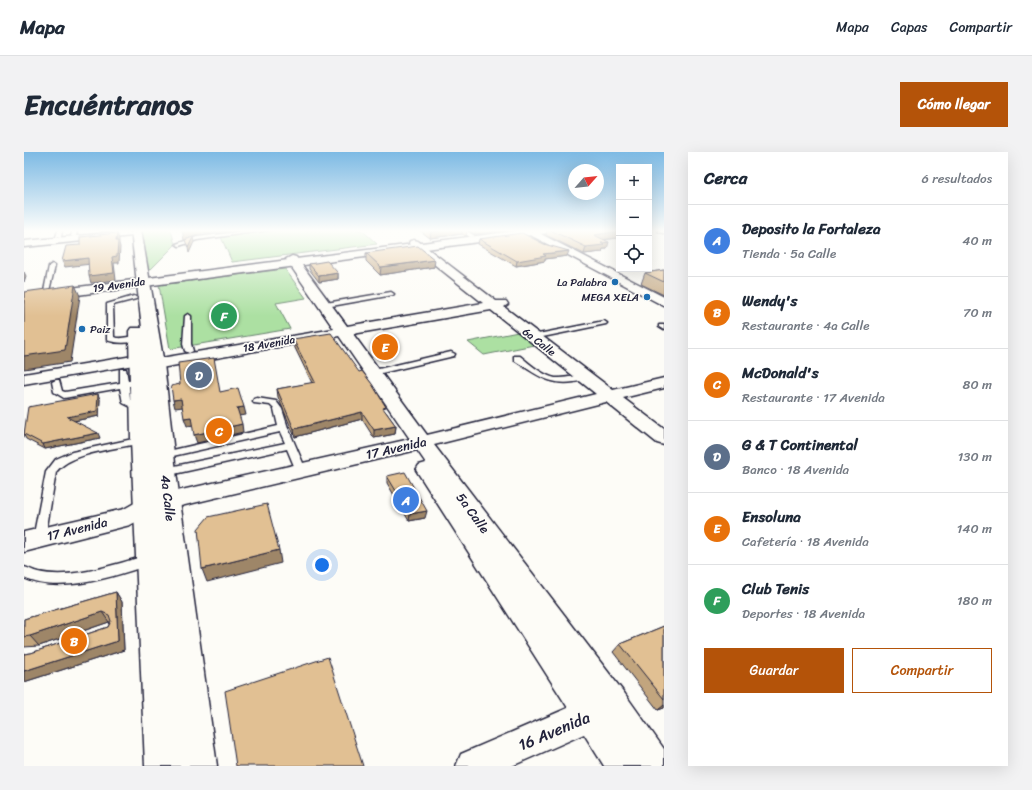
<!DOCTYPE html>
<html lang="es">
<head>
<meta charset="utf-8">
<style>
  body { margin:0; font-family:Sriracha,sans-serif; background:#f2f2f3; color:#1f2937 }
  .controls { position:absolute; right:12px; top:12px; display:grid; overflow:hidden; border-radius:0px; box-shadow:0 4px 16px #0002 }
  .controls button { width:36px; height:36px; display:grid; place-items:center; padding:0; border:0; border-bottom:1px solid #e0e1e3; background:#fff; color:#1f2937; font:20px sans-serif }
  .compass { position:absolute; left:544px; top:12px; width:36px; height:36px; border-radius:50%; background:#fff; box-shadow:0 4px 16px #0002; rotate:63deg }
  .you { position:absolute; left:298px; top:413px; width:14px; height:14px; margin:-10px; border:3px solid #fff; border-radius:50%; background:#1a73e8; box-shadow:0 0 0 6px #1a73e833 }
  .badge { display:grid; place-items:center; width:26px; height:26px; border-radius:50%; background:#b45309; color:#fff; font-size:13px; font-weight:700 }
  .pin { position:absolute; translate:-50% -50%; border:2px solid #fff; box-shadow:0 1px 4px #0006 }
  .list { margin:0; padding:0; list-style:none }
  h2 { display:flex; justify-content:space-between; align-items:center; height:52px; margin:0; padding:0 16px; font-size:17px }
  h2 small { font-size:13px; font-weight:400; color:#747a83 }
  .list li { display:grid; grid-template-columns:26px 1fr auto; gap:12px; align-items:center; box-sizing:border-box; height:72px; padding:0 16px; border-top:1px solid #e0e1e3 }
  .list b { display:block; font-size:15px; white-space:nowrap }
  .list p { margin:0; font-size:13px; white-space:nowrap; color:#747a83 }
  .list em { font-size:13px; font-style:normal; color:#747a83 }
  .actions { display:flex; gap:8px; padding:12px 16px }
  .actions a { flex:1; padding:9px 0; border:1px solid #b45309; border-radius:0px; text-align:center; font-size:14px; color:#b45309 }
  .actions .main { background:#b45309; color:#fff }
  .icon { flex:none; width:22px; height:22px; fill:none; stroke:currentColor; stroke-width:2; stroke-linecap:round; stroke-linejoin:round }
  .map { position:relative; flex:none; width:640px; height:614px; overflow:hidden; border-radius:0px }
  header { display:flex; align-items:center; gap:24px; box-sizing:border-box; height:56px; padding:0 20px; background:#fff; border-bottom:1px solid #e0e1e3 }
  header strong { font-size:19px }
  nav { display:flex; gap:22px; margin-inline-start:auto; font-size:14px }
  .intro { display:flex; align-items:center; justify-content:space-between; box-sizing:border-box; height:96px; padding:0 24px }
  h1 { margin:0; font-size:28px }
  .button { padding:10px 18px; border-radius:0px; background:#b45309; color:#fff; font-size:14px; font-weight:700 }
  main { display:flex; gap:24px; padding:0 24px }
  aside { flex:1; background:#fff; border-radius:0px; box-shadow:0 4px 16px #0002 }
  .map>svg:first-child { display:block }
</style>
</head>
<body>
<header>
<strong>Mapa</strong>
<nav><a>Mapa</a><a>Capas</a><a>Compartir</a></nav>
</header>
<div class="intro"><h1>Encuéntranos</h1><a class="button">Cómo llegar</a></div>
<main>
<div class="map">
<svg width="640" height="614" viewBox="0 0 640 614">
  <rect width="100%" height="100%" fill="#fdfcf7"/>
  <filter id="ink" filterUnits="userSpaceOnUse"><feTurbulence type="fractalNoise" baseFrequency=".025" numOctaves="2"/><feDisplacementMap in="SourceGraphic" scale="8" xChannelSelector="R" yChannelSelector="G"/><feConvolveMatrix kernelMatrix="1 2 1 2 8 2 1 2 1" color-interpolation-filters="sRGB"/></filter>
  <g filter="url(#ink)">
    <path fill="#ace0a2" stroke="#67816e" d="M 118,78 L 147,78 L 151,93 L 127,117 L 124,116 Z
      M 259,78 L 338,78 L 353,92 L 208,110 L 197,85 Z
      M 261,117 L 282,146 L 252,151 L 266,177 L 146,197 L 135,133 Z
      M 494,180 L 510,193 L 460,203 L 444,190 Z"/>
    <g fill="none" stroke-linecap="round" stroke-linejoin="round">
      <defs>
        <path id="lane" d="M 34,78 L 38,78 L 37,86 L 32,85 Z
          M 49,78 L 53,78 L 52,85 L 47,84 Z
          M 231,78 L 244,78 L 173,88 L 155,94 L 152,92 L 173,85 Z
          M 436,78 L 441,78 L 451,84 L 446,85 Z
          M 28,112 L 31,114 L 24,143 L 19,144 L 25,114 Z
          M 367,140 L 370,142 L 369,143 L 302,155 L 299,153 L 302,151 Z
          M 110,144 L 113,146 L 112,147 L 89,153 L 90,185 C 98,189 109,181 117,186 C 108,192 93,192 83,188 L 83,152 Z
          M 164,162 L 167,164 L 167,192 L 169,199 L 165,201 L 161,199 L 159,192 L 161,164 Z
          M 580,169 L 583,171 L 582,172 L 509,187 L 505,185 L 509,183 Z
          M 635,173 L 640,173 L 640,178 L 635,175 Z
          M 427,200 L 431,202 L 430,204 L 349,223 L 345,221 L 346,219 Z
          M 490,204 L 496,204 C 506,212 518,223 531,226 C 540,227 560,221 565,226 C 561,229 555,229 550,230 C 525,234 510,221 490,208 Z
          M 96,217 L 102,217 L 104,229 L 115,228 L 119,230 L 118,232 L 105,234 L 106,248 L 111,250 L 120,251 L 121,253 L 120,255 L 109,256 L 99,251 L 96,236 L 40,246 L 30,240 L 28,230 L 32,228 L 35,228 L 38,239 L 41,240 L 96,231 Z
          M 233,246 L 252,249 L 258,257 L 264,276 L 282,318 L 281,321 L 273,321 L 263,297 L 141,324 L 137,323 L 136,320 L 141,316 L 261,291 L 256,280 L 140,306 L 135,303 L 140,300 L 254,274 L 250,257 L 246,253 L 230,251 L 229,249 L 230,247 Z
          M 118,285 L 121,286 L 123,288 L 121,290 C 96,297 48,299 32,320 L 21,387 L 19,390 L 15,392 L 11,390 L 9,387 L 22,320 L 32,307 L 48,300 Z
          M 124,403 L 128,404 L 130,408 L 128,412 C 92,424 36,443 0,426 L 0,415 C 5,416 9,419 14,420 C 48,428 92,412 124,403 Z"/>
        <path id="street" d="M 497,78 L 509,78 L 640,145 L 640,154 Z
          M 104,79 L 109,82 L 108,84 L 0,95 L 0,89 Z
          M 390,88 L 394,89 L 472,149 L 482,149 L 484,152 L 480,155 L 589,238 L 640,226 L 640,236 L 599,246 L 640,277 L 640,293 L 633,291 L 582,250 L 410,293 L 601,542 L 640,597 L 640,614 L 580,614 L 560,582 L 488,614 L 432,614 L 437,602 L 544,556 L 392,318 L 395,313 L 402,311 L 393,298 L 144,357 L 129,361 L 106,373 L 0,400 L 0,380 L 100,357 L 114,349 L 144,341 L 386,287 L 315,184 L 131,217 L 125,215 L 123,212 L 125,209 L 131,207 L 310,177 L 262,107 L 268,104 L 272,105 L 323,174 L 459,151 L 386,93 L 385,91 L 386,89 ZM 467,158 L 572,242 L 403,283 L 329,182 Z
          M 115,203 L 121,205 L 123,208 L 121,211 L 0,232 L 0,222 Z"/>
        <path id="secondary" d="M 498,78 L 528,78 L 523,81 L 0,150 L 0,142 Z
          M 634,78 L 640,78 L 640,81 L 635,80 Z"/>
        <path id="primary" d="M 107,78 L 117,78 L 140,212 L 152,320 L 193,614 L 121,614 L 107,288 L 105,179 L 107,176 L 118,176 Z"/>
      </defs>
      <use href="#lane" stroke="#22223b" stroke-width="3"/>
      <use href="#street" stroke="#22223b" stroke-width="3"/>
      <use href="#secondary" stroke="#22223b" stroke-width="3"/>
      <use href="#primary" stroke="#22223b" stroke-width="3"/>
      <use href="#lane" fill="#fdfcf7" fill-rule="evenodd"/>
      <use href="#street" fill="#fdfcf7" fill-rule="evenodd"/>
      <use href="#secondary" fill="#fdfcf7" fill-rule="evenodd"/>
      <use href="#primary" fill="#fdfcf7" fill-rule="evenodd"/>
    </g>
    <path fill="#c2a57e" stroke="#22223b" d="M 395,78 L 443,78 L 442,84 L 438,82 L 406,86 Z
      M 444,78 L 486,78 L 451,82 Z
      M 523,78 L 592,78 L 595,79 L 595,80 L 593,86 L 580,88 L 583,97 L 579,97 L 578,100 L 560,102 L 522,83 Z
      M 455,87 L 543,104 L 521,107 L 521,109 L 492,114 L 454,92 Z
      M 342,101 L 410,115 L 356,123 L 342,109 Z
      M 285,112 L 314,121 L 314,127 L 295,130 L 285,117 Z
      M 640,118 L 640,143 L 617,132 L 621,121 Z
      M 269,187 L 362,260 L 372,274 L 371,282 L 350,286 L 338,267 L 271,285 L 254,245 L 253,237 L 288,231 L 270,194 Z
      M 76,247 L 75,264 L 50,269 L 76,286 L 21,297 L 2,287 L 0,283 L 0,280 Z
      M 363,324 L 401,366 L 385,369 L 363,331 Z
      M 92,440 L 98,450 L 100,498 L 0,530 L 0,502 L 7,501 L 84,475 L 86,470 L 85,470 L 15,494 L 0,495 L 0,467 Z
      M 640,474 L 640,556 L 634,558 L 589,500 L 596,492 Z"/>
    <path fill="#9e8667" stroke="#22223b" d="M 76,78 L 96,78 L 77,80 Z
      M 158,78 L 215,78 L 177,82 L 160,88 Z
      M 420,78 L 438,78 L 438,82 L 406,86 L 407,80 Z
      M 452,78 L 486,78 L 451,82 Z
      M 595,79 L 593,86 L 568,89 L 570,83 Z
      M 93,81 L 95,87 L 95,91 L 96,95 L 95,111 L 90,111 L 92,128 L 67,131 L 65,124 L 88,105 L 92,89 Z
      M 169,85 L 170,90 L 165,101 L 164,96 Z
      M 585,90 L 583,97 L 579,97 L 578,100 L 560,102 L 562,95 L 577,91 Z
      M 545,99 L 543,104 L 521,107 L 521,109 L 492,114 L 493,109 L 519,102 Z
      M 64,106 L 67,112 L 41,115 L 38,109 Z
      M 411,108 L 410,115 L 356,123 L 357,115 Z
      M 0,120 L 2,124 L 0,130 Z
      M 314,121 L 314,127 L 295,130 L 295,124 Z
      M 51,133 L 56,144 L 46,210 L 0,217 L 0,204 Z
      M 74,242 L 76,247 L 75,264 L 45,270 L 43,265 Z
      M 157,247 L 159,255 L 151,256 L 149,248 Z
      M 220,255 L 222,263 L 214,264 L 213,256 Z
      M 338,260 L 338,267 L 271,285 L 270,277 Z
      M 167,265 L 170,273 L 163,274 L 160,266 Z
      M 218,272 L 219,280 L 173,291 L 170,283 Z
      M 372,274 L 371,282 L 350,286 L 350,278 Z
      M 74,281 L 76,286 L 21,297 L 19,292 Z
      M 403,359 L 401,366 L 385,369 L 386,362 Z
      M 255,398 L 257,411 L 183,430 L 178,417 Z
      M 92,440 L 98,450 L 100,498 L 0,530 L 0,519 L 94,489 Z
      M 78,460 L 85,470 L 15,494 L 6,484 Z
      M 640,553 L 640,556 L 634,558 Z"/>
    <path fill="#e1c093" stroke="#22223b" d="M 404,78 L 420,78 L 407,80 Z
      M 526,78 L 592,78 L 595,79 L 570,83 L 585,90 L 577,91 L 580,93 L 562,95 Z
      M 93,81 L 92,89 L 94,89 L 93,104 L 88,105 L 90,121 L 65,124 L 64,106 L 38,109 L 42,94 L 56,93 L 56,85 Z
      M 498,81 L 520,92 L 545,99 L 519,102 L 522,104 L 493,109 L 455,87 Z
      M 169,85 L 164,96 L 161,88 Z
      M 394,94 L 411,108 L 357,115 L 342,101 Z
      M 303,109 L 314,121 L 295,124 L 285,112 Z
      M 640,118 L 640,130 L 621,121 Z
      M 51,133 L 41,198 L 0,204 L 0,140 Z
      M 307,181 L 335,220 L 338,219 L 348,232 L 362,255 L 359,256 L 372,274 L 350,278 L 338,260 L 270,277 L 253,237 L 291,230 L 269,187 Z
      M 190,206 L 196,240 L 214,236 L 220,255 L 213,256 L 218,272 L 170,283 L 167,265 L 160,266 L 157,247 L 149,248 L 147,234 L 156,232 L 154,211 Z
      M 74,242 L 73,259 L 43,265 L 74,281 L 19,292 L 0,282 L 4,255 Z
      M 381,320 L 403,359 L 386,362 L 363,324 Z
      M 243,352 L 255,398 L 178,417 L 174,377 L 184,365 Z
      M 92,440 L 94,489 L 0,519 L 0,502 L 7,501 L 84,475 L 87,469 L 85,463 L 78,460 L 6,484 L 0,485 L 0,467 Z
      M 640,474 L 640,547 L 596,492 Z
      M 304,505 L 339,614 L 212,614 L 201,539 Z"/>
  </g>
  <linearGradient id="sky" x2="0" y2="1"><stop stop-color="#7dbae4"/><stop offset="0.48" stop-color="#fefefb"/><stop offset="1" stop-color="#fefefb" stop-opacity="0"/></linearGradient>
  <rect width="640" height="164" fill="url(#sky)"/>
  <g fill="#1f6fb2" stroke="#fdfcf7" stroke-width="1.5">
    <circle cx="591" cy="130" r="4"/>
    <circle cx="623" cy="145" r="4"/>
    <circle cx="58" cy="177" r="4"/>
  </g>
  <g text-anchor="middle" dominant-baseline="central" stroke-width="3.5" stroke-linejoin="round" paint-order="stroke">
    <g font-size="11" fill="#22223b" stroke="#fdfcf7" text-anchor="end">
      <text x="583" y="130">La Palabra</text>
      <text x="615" y="145">MEGA XELA</text>
      <text x="66" y="177" text-anchor="start">Paiz</text>
    </g>
    <g font-size="11" fill="#22223b" stroke="#fdfcf7">
      <text transform="translate(95 133) rotate(-8)">19 Avenida</text>
      <text transform="translate(515 190) rotate(38)">6a Calle</text>
      <text transform="translate(245 192) rotate(-10)">18 Avenida</text>
    </g>
    <g font-size="13" fill="#22223b" stroke="#fdfcf7">
      <text transform="translate(372 296) rotate(-13)">17 Avenida</text>
      <text transform="translate(144 346) rotate(83)">4a Calle</text>
      <text transform="translate(449 361) rotate(54)">5a Calle</text>
      <text transform="translate(53 377) rotate(-14)">17 Avenida</text>
    </g>
    <g font-size="16" fill="#22223b" stroke="#fdfcf7">
      <text transform="translate(530 579) rotate(-23)">16 Avenida</text>
    </g>
  </g>
</svg>
<div class="controls">
<button>+</button>
<button>−</button>
<button><svg class="icon" aria-label="locate" viewBox="0 0 24 24"><circle cx="12" cy="12" r="6"/><path d="M12 2v4M12 18v4M2 12h4M18 12h4"/></svg></button>
</div>
<svg class="compass" viewBox="-18 -18 36 36"><path d="M0-13l5 13h-10z" fill="#e53935"/><path d="M0 13l5-13h-10z" fill="#747a83"/></svg>
<div class="you"></div>
<div class="pin badge" style="left:382px;top:348px;background:#3f7fe0">A</div>
<div class="pin badge" style="left:50px;top:489px;background:#e8710a">B</div>
<div class="pin badge" style="left:195px;top:279px;background:#e8710a">C</div>
<div class="pin badge" style="left:175px;top:223px;background:#5c6f8a">D</div>
<div class="pin badge" style="left:361px;top:195px;background:#e8710a">E</div>
<div class="pin badge" style="left:200px;top:164px;background:#2e9e5b">F</div>
</div>
<aside>
<h2>Cerca<small>6 resultados</small></h2>
<ul class="list">
<li><span class="badge" style="background:#3f7fe0">A</span><div><b>Deposito la Fortaleza</b><p>Tienda · 5a Calle</p></div><em>40 m</em></li>
<li><span class="badge" style="background:#e8710a">B</span><div><b>Wendy's</b><p>Restaurante · 4a Calle</p></div><em>70 m</em></li>
<li><span class="badge" style="background:#e8710a">C</span><div><b>McDonald's</b><p>Restaurante · 17 Avenida</p></div><em>80 m</em></li>
<li><span class="badge" style="background:#5c6f8a">D</span><div><b>G &amp; T Continental</b><p>Banco · 18 Avenida</p></div><em>130 m</em></li>
<li><span class="badge" style="background:#e8710a">E</span><div><b>Ensoluna</b><p>Cafetería · 18 Avenida</p></div><em>140 m</em></li>
<li><span class="badge" style="background:#2e9e5b">F</span><div><b>Club Tenis</b><p>Deportes · 18 Avenida</p></div><em>180 m</em></li>
</ul>
<div class="actions"><a class="main">Guardar</a><a>Compartir</a></div>
</aside>
</main>
</body>
</html>
